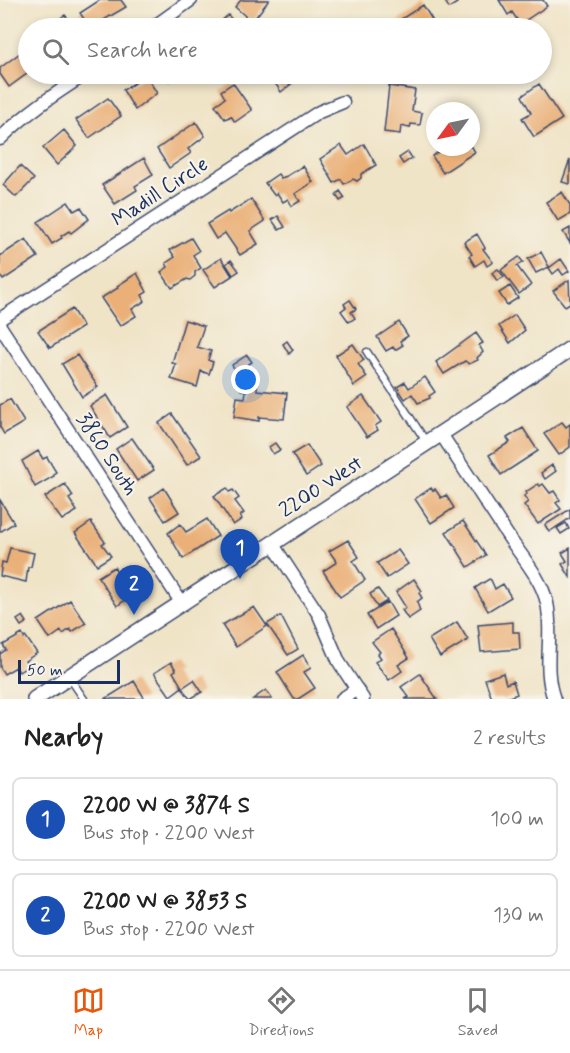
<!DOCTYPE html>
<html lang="en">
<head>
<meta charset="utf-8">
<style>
  body { margin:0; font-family:Mynerve,sans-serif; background:#f6f6f6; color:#222 }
  .compass { position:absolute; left:426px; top:102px; width:54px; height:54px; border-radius:50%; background:#fff; box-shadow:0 3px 9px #0003; rotate:237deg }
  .scale { position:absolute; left:18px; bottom:15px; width:102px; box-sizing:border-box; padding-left:6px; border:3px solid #1b2f5e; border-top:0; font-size:16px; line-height:21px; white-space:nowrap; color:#1b2f5e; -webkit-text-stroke:4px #f7f3e8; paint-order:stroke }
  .you { position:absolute; left:246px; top:380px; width:21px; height:21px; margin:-15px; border:4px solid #fff; border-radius:50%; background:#1a73e8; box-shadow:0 0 0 9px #1a73e833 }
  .badge { display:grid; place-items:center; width:39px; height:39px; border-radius:50%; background:#ea580c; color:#fff; font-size:20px; font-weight:700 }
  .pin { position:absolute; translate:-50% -50px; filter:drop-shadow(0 2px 3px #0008) }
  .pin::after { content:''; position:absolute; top:32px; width:21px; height:18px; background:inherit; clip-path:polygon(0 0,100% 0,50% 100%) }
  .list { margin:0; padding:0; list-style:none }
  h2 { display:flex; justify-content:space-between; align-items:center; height:78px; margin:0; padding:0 24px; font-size:26px }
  h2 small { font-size:20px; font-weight:400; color:#767676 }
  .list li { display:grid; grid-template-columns:39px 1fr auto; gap:18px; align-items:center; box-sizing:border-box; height:84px; margin:0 12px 12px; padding:0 12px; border:2px solid #e0e0e0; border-radius:9px }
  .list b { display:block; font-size:22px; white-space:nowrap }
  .list p { margin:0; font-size:20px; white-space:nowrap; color:#767676 }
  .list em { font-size:20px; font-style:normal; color:#767676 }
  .icon { flex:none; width:33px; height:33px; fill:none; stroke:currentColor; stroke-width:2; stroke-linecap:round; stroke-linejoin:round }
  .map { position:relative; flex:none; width:570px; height:699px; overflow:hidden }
  .search { position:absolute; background:#fff; box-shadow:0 3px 9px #0003; left:18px; right:18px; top:18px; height:66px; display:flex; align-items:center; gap:15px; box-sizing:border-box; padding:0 21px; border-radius:33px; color:#767676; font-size:22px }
  .sheet { height:270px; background:#fff }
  nav { display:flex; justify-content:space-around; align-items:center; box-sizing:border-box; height:84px; border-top:2px solid #e0e0e0; background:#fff; font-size:16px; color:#767676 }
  nav a { display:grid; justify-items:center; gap:3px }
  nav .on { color:#ea580c }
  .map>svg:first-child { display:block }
</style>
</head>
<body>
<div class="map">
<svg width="570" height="699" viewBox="0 0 570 699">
  <rect width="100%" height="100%" fill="#f7f3e8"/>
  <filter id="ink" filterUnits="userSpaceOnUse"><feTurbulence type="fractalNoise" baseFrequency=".0167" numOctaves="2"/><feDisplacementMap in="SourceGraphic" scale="12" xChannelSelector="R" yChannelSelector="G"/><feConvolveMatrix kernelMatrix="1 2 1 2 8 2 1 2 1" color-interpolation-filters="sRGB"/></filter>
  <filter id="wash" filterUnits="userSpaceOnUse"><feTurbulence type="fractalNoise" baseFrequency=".008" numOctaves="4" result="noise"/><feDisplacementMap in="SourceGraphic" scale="24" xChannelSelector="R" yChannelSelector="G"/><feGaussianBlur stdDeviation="1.35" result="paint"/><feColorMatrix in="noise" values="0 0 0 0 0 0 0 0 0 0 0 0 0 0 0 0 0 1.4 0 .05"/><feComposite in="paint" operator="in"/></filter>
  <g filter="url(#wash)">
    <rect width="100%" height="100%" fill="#f0e4c7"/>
    <g id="blocks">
      <path fill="#eab078" d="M 100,0 L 121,0 L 126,7 L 90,28 L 80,13 Z
        M 241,0 L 269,0 L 252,22 L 235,7 Z
        M 447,0 L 455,0 L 457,3 L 449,8 L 445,1 Z
        M 499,0 L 543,0 L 547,6 L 520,24 L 512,12 L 508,15 Z
        M 423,5 L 434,23 L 426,28 L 398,28 L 395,23 Z
        M 65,15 L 76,28 L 51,28 L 54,26 L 53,23 Z
        M 228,15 L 239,28 L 209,28 L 217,21 L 219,23 Z
        M 341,24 L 353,28 L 340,28 Z
        M 28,47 L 28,73 L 9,87 L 0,74 L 0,68 Z
        M 164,74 L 181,74 L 169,81 Z
        M 269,74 L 304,74 L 281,92 Z
        M 146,76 L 157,93 L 135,110 L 123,90 Z
        M 233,83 L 252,110 L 235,122 L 231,116 L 225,119 L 215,105 L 225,98 L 221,91 Z
        M 539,84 L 562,119 L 534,137 L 522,118 L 531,113 L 522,96 Z
        M 389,86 L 415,90 L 412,111 L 422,113 L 420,125 L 411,124 L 410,128 L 401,126 L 400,134 L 384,132 Z
        M 108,98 L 121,116 L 89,138 L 76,120 Z
        M 196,122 L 205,136 L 188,149 L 191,153 L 169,168 L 157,149 Z
        M 64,130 L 77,146 L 57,165 L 43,148 Z
        M 364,144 L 376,165 L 361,174 L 361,178 L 357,181 L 353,179 L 344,184 L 341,179 L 334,183 L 320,159 L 341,145 L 348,155 Z
        M 446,147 L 472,147 L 475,152 L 443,173 L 432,156 Z
        M 408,152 L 412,158 L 403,164 L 399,158 Z
        M 144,158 L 153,175 L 135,186 L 137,190 L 115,204 L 102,185 Z
        M 570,159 L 570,184 L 562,182 Z
        M 20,166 L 34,179 L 16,197 L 3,185 Z
        M 303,166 L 313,182 L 295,194 L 300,201 L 292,206 L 288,199 L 283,202 L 277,193 L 274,195 L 265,183 L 278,174 L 281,178 L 287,176 Z
        M 340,191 L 345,198 L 340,201 L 336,195 Z
        M 562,192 L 570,205 L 570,214 L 558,221 L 546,202 Z
        M 251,199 L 265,221 L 250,231 L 258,244 L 240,255 L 225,233 L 216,239 L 207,224 L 228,211 L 229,213 Z
        M 68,202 L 74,211 L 81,207 L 89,219 L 71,233 L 69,231 L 61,236 L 62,238 L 52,244 L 38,222 Z
        M 278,216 L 285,227 L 279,230 L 272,220 Z
        M 570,228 L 570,243 L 563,232 Z
        M 477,234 L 485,248 L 483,249 L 493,262 L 487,266 L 484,260 L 475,266 L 469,256 L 472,254 L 464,242 Z
        M 191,238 L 199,251 L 193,255 L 201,268 L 195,272 L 195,276 L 190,280 L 187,279 L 172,288 L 161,272 L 168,267 L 166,263 L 175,257 L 170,250 Z
        M 26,239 L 38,257 L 3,280 L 0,276 L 0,256 Z
        M 541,252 L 549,267 L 536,273 L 528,259 Z
        M 519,257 L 523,262 L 517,266 L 531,285 L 519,294 L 501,270 Z
        M 221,258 L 232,276 L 215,287 L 203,270 Z
        M 561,259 L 569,271 L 563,275 L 559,269 L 553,274 L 549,268 Z
        M 231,260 L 239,271 L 233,275 L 226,264 Z
        M 498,269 L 504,277 L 497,281 L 492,273 Z
        M 137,273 L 147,292 L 142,295 L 145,301 L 132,309 L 136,316 L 120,326 L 101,298 L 118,288 L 117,286 Z
        M 569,280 L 570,303 L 565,306 L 553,291 Z
        M 510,286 L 518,298 L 507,305 L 499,293 Z
        M 350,300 L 356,309 L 351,312 L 355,318 L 349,322 L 341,311 L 346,307 L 344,304 Z
        M 72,309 L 83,327 L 50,348 L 38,331 Z
        M 515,315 L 525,330 L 510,343 L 499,326 Z
        M 185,320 L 204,326 L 197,347 L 211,351 L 208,360 L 213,362 L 209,374 L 201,371 L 197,387 L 171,379 L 176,364 L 172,363 Z
        M 399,322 L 408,336 L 400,341 L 403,345 L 395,350 L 393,347 L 386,351 L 377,337 Z
        M 476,333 L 483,343 L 479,345 L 483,352 L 477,358 L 478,360 L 469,364 L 465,361 L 444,374 L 436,362 Z
        M 287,341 L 293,350 L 289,354 L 283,344 Z
        M 353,344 L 364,360 L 358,364 L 367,377 L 354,386 L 336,355 Z
        M 77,355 L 98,387 L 82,397 L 62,364 Z
        M 247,355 L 252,362 L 236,372 L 232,365 Z
        M 425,377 L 435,392 L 429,396 L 430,398 L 418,403 L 412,394 L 405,399 L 397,387 L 405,382 L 409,388 Z
        M 242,381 L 257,382 L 257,390 L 287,393 L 284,419 L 259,417 L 259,421 L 234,417 L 237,397 L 245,398 L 246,391 L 241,390 Z
        M 107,395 L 127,427 L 110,438 L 90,406 Z
        M 363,396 L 381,422 L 375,426 L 378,430 L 367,437 L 347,407 Z
        M 10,399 L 24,422 L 4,434 L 0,427 L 0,405 Z
        M 172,414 L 201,456 L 187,465 L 159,423 Z
        M 562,422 L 566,427 L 570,424 L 570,447 L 559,455 L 544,434 Z
        M 523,428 L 538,451 L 501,475 L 489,455 L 510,442 L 507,438 Z
        M 132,438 L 154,470 L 137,481 L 116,449 Z
        M 275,443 L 280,450 L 273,454 L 269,447 Z
        M 307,445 L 321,466 L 306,476 L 292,454 Z
        M 38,451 L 43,459 L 47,457 L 56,472 L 53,474 L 54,476 L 35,487 L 22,461 Z
        M 552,465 L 556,471 L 545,479 L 541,473 Z
        M 65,484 L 73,496 L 69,499 L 77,511 L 62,520 L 45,497 Z
        M 538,484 L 540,486 L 543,484 L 550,493 L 554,491 L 560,500 L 556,503 L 561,509 L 538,524 L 524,505 L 528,502 L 524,496 L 527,494 L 526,492 Z
        M 164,488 L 179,512 L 165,521 L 150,498 Z
        M 227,488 L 229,492 L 233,490 L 239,498 L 235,501 L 244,513 L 240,516 L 242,519 L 233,525 L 214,496 Z
        M 431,488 L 433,491 L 435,489 L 441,498 L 446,495 L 454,508 L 431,523 L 415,499 Z
        M 0,500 L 14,523 L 0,532 Z
        M 570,509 L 570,518 L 549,532 L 545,525 Z
        M 207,519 L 218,536 L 183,559 L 168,533 L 180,524 L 186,532 Z
        M 463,521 L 486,555 L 468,567 L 446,532 Z
        M 91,522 L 105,542 L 102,544 L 111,556 L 97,565 L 75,533 Z
        M 566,523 L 569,529 L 561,534 L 557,528 Z
        M 348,540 L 359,557 L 353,561 L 365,580 L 340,597 L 323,571 L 337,562 L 329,551 Z
        M 10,548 L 34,553 L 31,567 L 28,567 L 26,582 L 0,576 L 2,562 L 6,563 Z
        M 570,548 L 570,577 L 562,564 L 567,561 L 562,553 Z
        M 398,550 L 408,564 L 387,578 L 377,563 Z
        M 114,567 L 123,581 L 127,579 L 136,592 L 117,606 L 98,577 Z
        M 414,579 L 422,591 L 419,593 L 422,598 L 417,602 L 420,611 L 408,619 L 402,610 L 406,608 L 396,592 Z
        M 489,579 L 491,580 L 495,589 L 503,584 L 511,597 L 488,611 L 475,588 Z
        M 378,589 L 387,601 L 377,607 L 370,594 Z
        M 70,600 L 86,623 L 72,632 L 70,629 L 63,634 L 61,631 L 50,639 L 38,621 Z
        M 388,602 L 396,616 L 376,629 L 367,615 Z
        M 254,607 L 267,626 L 236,647 L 222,625 Z
        M 23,616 L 27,622 L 21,626 L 17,620 Z
        M 281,616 L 298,649 L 288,655 L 267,624 Z
        M 457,622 L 468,640 L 440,657 L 429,639 Z
        M 513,622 L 513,632 L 519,632 L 520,649 L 481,652 L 478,625 Z
        M 391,629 L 409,658 L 398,665 L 402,671 L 389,680 L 375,662 L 381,658 L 378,654 L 380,652 L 372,642 Z
        M 22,634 L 24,638 L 26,637 L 37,653 L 25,661 L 28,666 L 19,672 L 16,667 L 4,674 L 0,667 L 0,654 L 6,650 L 3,645 Z
        M 303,655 L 311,668 L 304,672 L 315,688 L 298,699 L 294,699 L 277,672 Z
        M 171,662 L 176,670 L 173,672 L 182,687 L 170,696 L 154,673 Z
        M 503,673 L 506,684 L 513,681 L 517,694 L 504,699 L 492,699 L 485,679 Z
        M 420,674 L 437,699 L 405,699 L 409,697 L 401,687 Z
        M 194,680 L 202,692 L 190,699 L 182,688 Z
        M 134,681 L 145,699 L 105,699 Z
        M 266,690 L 272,699 L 253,699 Z"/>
    </g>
  </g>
  <g filter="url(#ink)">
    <use href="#blocks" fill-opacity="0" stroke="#3b4a6e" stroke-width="1.5"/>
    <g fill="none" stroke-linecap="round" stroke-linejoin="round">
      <defs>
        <path id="service" d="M 367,352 L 427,443
          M 69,677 L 84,699"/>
        <path id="minor" d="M 152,28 L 191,0
          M 0,139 C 26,113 56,93 86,74
          M 0,319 L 319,112 L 343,102
          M 0,326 L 181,602
          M 441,434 C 464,469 487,504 510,539 C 523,558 542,580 547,603 C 554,635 542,667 554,699
          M 272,543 L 319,615 L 339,662 L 363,699
          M 342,699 L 357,689"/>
        <path id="tertiary" d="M 35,699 L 570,349"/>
      </defs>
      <use href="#service" stroke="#3b4a6e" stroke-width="9"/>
      <use href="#minor" stroke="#3b4a6e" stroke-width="15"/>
      <use href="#tertiary" stroke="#3b4a6e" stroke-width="18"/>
      <use href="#service" stroke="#fff" stroke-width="6"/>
      <use href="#minor" stroke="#fff" stroke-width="12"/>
      <use href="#tertiary" stroke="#fff" stroke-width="15"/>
    </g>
  </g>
  <g text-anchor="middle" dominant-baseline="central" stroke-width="4.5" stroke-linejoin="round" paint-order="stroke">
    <g font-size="21" fill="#1b2f5e" stroke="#f7f3e8">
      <text transform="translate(160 192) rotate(-33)">Madill Circle</text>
      <text transform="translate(107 454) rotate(57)">3860 South</text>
      <text transform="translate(321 487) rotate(-33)">2200 West</text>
    </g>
  </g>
</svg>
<svg class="compass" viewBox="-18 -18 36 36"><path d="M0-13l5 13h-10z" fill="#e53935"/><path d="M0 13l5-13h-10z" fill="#767676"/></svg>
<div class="scale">50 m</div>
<div class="you"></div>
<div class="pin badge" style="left:240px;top:579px;background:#1a4fb4">1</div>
<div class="pin badge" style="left:134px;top:615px;background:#1a4fb4">2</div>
<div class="search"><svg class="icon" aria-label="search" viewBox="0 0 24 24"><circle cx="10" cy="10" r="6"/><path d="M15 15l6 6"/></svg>Search here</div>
</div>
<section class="sheet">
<h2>Nearby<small>2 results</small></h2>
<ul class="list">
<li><span class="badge" style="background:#1a4fb4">1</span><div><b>2200 W @ 3874 S</b><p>Bus stop · 2200 West</p></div><em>100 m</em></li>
<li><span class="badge" style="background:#1a4fb4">2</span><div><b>2200 W @ 3853 S</b><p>Bus stop · 2200 West</p></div><em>130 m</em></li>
</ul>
</section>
<nav>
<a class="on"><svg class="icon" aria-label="map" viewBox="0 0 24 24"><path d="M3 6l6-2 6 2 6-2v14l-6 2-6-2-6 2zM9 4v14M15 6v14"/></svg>Map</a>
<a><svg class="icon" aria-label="directions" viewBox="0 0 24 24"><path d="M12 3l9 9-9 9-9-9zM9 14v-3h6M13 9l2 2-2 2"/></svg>Directions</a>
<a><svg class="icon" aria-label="saved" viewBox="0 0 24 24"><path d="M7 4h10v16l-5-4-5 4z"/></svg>Saved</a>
</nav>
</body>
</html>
